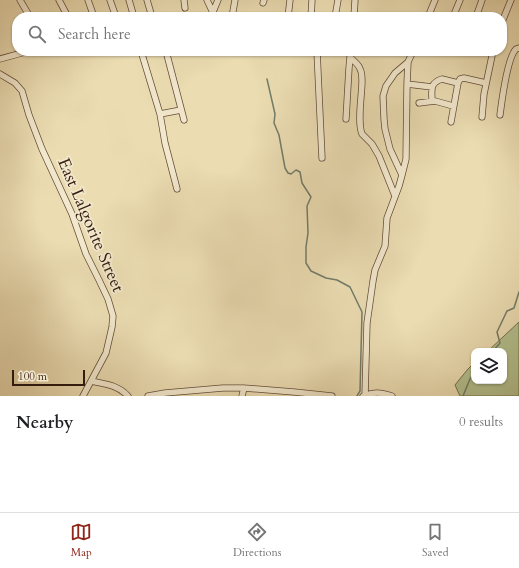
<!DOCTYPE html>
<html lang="en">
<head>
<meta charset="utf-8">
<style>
  body { margin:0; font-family:Cardo,serif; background:#f2f2f2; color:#202124 }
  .controls { position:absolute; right:12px; bottom:12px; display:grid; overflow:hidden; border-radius:8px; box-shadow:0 1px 3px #0004 }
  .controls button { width:36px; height:36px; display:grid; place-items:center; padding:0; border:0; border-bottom:1px solid #e0e0e0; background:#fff; color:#202124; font:20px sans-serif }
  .scale { position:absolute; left:12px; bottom:10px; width:73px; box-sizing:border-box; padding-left:4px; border:2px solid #341c0f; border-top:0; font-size:11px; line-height:14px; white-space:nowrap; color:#341c0f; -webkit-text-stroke:3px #f2e8cd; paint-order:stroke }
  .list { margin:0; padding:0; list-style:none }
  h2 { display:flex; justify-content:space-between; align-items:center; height:52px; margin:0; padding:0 16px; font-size:17px }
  h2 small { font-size:13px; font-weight:400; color:#757577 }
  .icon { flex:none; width:22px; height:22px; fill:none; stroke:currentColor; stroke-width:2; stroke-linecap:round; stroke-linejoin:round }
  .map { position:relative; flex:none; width:519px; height:396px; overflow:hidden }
  .search { position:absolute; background:#fff; box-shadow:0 1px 3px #0004; left:12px; right:12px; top:12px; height:44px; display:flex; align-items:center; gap:10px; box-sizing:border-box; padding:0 14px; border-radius:16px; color:#757577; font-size:15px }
  .sheet { height:116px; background:#fff }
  nav { display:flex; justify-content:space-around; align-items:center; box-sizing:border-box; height:56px; border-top:1px solid #e0e0e0; background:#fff; font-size:11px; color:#757577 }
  nav a { display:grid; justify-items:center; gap:2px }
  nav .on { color:#8f2418 }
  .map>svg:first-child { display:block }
</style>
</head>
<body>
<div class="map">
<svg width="519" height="396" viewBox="0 0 519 396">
  <rect width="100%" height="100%" fill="#ebdcb2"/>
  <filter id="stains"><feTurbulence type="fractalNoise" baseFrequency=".005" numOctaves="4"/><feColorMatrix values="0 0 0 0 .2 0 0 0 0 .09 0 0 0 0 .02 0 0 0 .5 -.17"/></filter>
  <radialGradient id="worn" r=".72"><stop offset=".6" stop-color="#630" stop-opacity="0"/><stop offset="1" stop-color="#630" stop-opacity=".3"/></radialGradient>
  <path fill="#b3c18f" stroke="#746e4f" d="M 519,322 L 519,396 L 460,396 L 455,385 L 468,369 L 474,363 L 474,381 L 504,381 L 504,351 L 488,351 Z"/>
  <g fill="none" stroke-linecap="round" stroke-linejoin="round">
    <path stroke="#717c6a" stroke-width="1.5" d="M 267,79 L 275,114 L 274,123 L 279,135 L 285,168 L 288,173 L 291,174 L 296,170 L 300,172 L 302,183 L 311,197 L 307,206 L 308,233 L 306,247 L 306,263 L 311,271 L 326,278 L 337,280 L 350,287 L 362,312 L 360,391 L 357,396
      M 493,351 L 500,343 L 497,332 L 507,311 L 514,308 L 519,292
      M 463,396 L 470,379 L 474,373"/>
    <defs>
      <path id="minor" d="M 20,0 L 30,17
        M 59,0 L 68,17
        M 88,0 L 94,17
        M 110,0 L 116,17
        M 129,0 L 134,17
        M 147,0 L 152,17
        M 184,0 L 185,8
        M 207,0 L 215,17
        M 263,3 L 264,0
        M 213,12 L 218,0
        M 232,17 L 235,0
        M 288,17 L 290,0
        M 311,17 L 312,0
        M 335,17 L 338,0
        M 354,17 L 355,0
        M 428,17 L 435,0
        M 453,17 L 460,0
        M 476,17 L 482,0
        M 502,22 L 511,0
        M 141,51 L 160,114 L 165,143 L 177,189
        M 166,51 L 184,120
        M 317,51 L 322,158
        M 350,51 L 350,57 C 353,61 359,64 360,69 C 362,72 362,77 362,81 C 362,95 357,122 362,134 L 372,144 L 379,156 L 395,196
        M 0,59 L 29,51
        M 0,74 L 15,83 L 22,91 L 29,115 L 42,149 L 72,214 L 86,254 L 99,280 L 108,299 L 113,316 L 112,327 L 106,353 L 83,396
        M 407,84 L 432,87
        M 432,101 C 432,91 429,83 442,79 L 458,83
        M 419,103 L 435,101 L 453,106
        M 160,114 L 181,110
        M 500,115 C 502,100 507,58 516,49 L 519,48
        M 482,117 L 484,94 L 493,51
        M 346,119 L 349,68 L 350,57
        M 451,122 L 458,83 L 460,79 L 464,78 L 486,83
        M 402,175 L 390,149 L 385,129 L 384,119 L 383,96 L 386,86 L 395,73 L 408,62 L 413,51
        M 91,381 C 105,384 118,385 128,396
        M 148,396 L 165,393 L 223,388 L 244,388 L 294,392 L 332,396
        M 242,396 L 244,388
        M 363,396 C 375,392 379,392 392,396
        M 365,396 L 367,323 L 373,281 L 375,270 L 385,246 L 387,218 L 399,186 L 402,175 L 406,159 L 407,84 L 408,62"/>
    </defs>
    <use href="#minor" stroke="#624c38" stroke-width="7"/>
    <use href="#minor" stroke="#f2e8cd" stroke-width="5.5"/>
  </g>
  <g text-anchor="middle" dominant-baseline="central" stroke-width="3.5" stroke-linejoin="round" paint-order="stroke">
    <g font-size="17" fill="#341c0f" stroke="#f2e8cd">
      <text transform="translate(91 225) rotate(67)">East Lalgorite Street</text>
    </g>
  </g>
  <rect width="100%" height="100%" filter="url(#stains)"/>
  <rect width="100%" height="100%" fill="url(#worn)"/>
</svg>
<div class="controls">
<button><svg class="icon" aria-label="layers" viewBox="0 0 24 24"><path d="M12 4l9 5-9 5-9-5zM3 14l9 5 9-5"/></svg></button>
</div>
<div class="scale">100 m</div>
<div class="search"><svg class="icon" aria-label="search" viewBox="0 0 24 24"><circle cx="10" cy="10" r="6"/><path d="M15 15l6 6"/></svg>Search here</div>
</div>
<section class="sheet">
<h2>Nearby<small>0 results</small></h2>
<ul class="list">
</ul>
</section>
<nav>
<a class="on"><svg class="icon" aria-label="map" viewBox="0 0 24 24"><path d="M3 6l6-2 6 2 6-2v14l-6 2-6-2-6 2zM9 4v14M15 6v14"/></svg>Map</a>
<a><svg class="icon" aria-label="directions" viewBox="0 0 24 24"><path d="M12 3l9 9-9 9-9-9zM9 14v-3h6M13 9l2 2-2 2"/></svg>Directions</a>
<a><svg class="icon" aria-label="saved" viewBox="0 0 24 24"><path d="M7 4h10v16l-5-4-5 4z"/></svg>Saved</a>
</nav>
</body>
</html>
